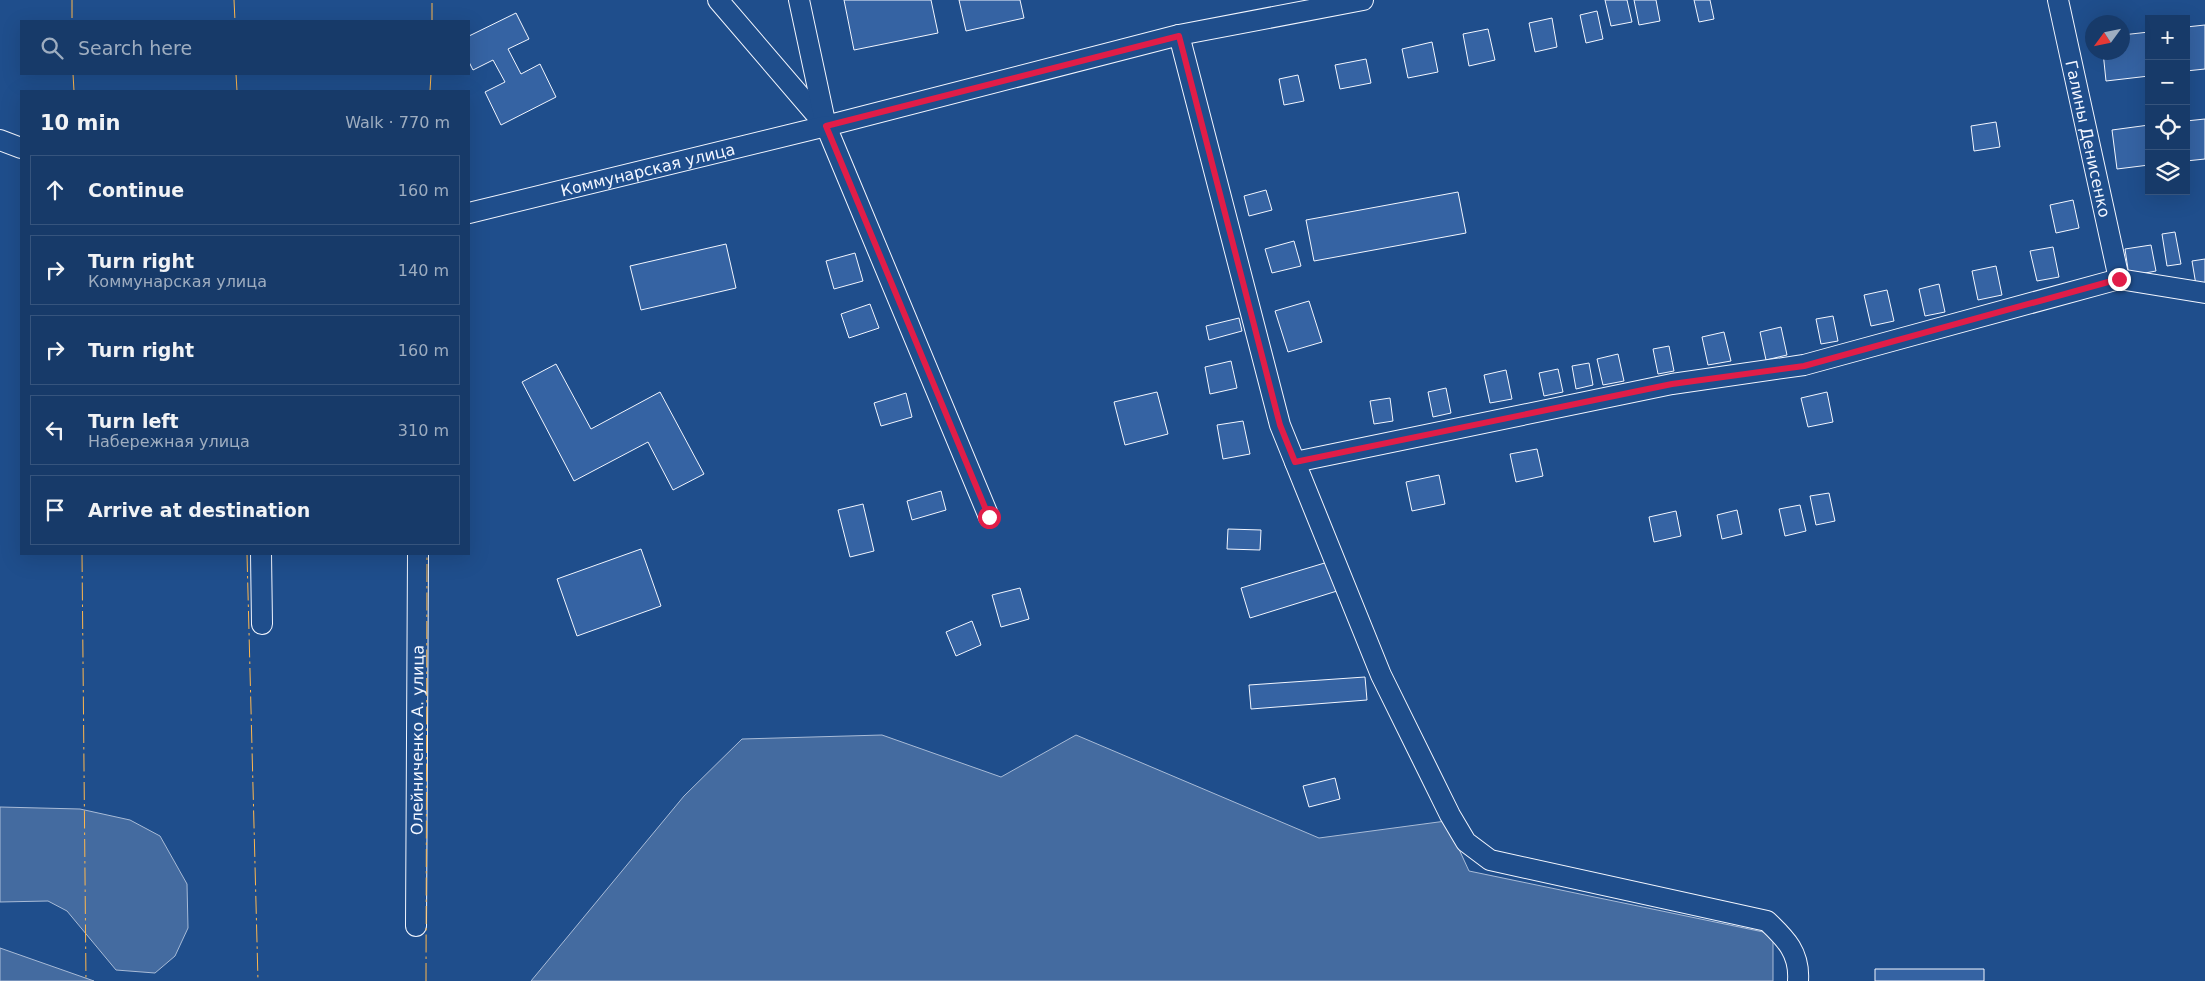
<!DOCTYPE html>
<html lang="en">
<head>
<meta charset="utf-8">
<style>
  body { margin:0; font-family:"DejaVu Sans",sans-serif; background:#244571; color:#f1f3f6 }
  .controls { position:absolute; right:15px; top:15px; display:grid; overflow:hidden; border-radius:0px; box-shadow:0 5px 20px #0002 }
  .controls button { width:45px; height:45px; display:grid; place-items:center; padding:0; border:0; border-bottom:1px solid #36547d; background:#173a69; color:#f1f3f6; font:25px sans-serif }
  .compass { position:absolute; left:2085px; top:15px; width:45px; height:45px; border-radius:50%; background:#173a69; box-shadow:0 5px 20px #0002; rotate:237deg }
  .stop { position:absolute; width:15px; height:15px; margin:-11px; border:4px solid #e11d48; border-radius:50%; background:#fff }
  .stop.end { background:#e11d48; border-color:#fff; box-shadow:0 1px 5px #0008 }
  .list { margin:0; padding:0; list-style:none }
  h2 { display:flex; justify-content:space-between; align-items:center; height:65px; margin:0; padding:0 20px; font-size:21px }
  h2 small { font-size:16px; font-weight:400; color:#9eadc0 }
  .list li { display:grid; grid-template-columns:32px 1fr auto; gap:15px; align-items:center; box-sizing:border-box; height:70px; margin:0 10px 10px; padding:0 10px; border:1px solid #36547d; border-radius:0px }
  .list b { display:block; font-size:19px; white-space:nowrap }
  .list p { margin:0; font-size:16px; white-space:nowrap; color:#9eadc0 }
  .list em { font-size:16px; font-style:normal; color:#9eadc0 }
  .icon { flex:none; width:28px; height:28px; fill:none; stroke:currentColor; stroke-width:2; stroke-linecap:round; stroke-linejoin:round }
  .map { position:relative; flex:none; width:2205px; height:981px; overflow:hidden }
  .search { position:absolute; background:#173a69; box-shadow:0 5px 20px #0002; left:20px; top:20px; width:450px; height:55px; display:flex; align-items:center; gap:12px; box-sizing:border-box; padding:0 18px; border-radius:0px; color:#9eadc0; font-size:19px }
  .panel { position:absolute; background:#173a69; box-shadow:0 5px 20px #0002; left:20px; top:90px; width:450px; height:465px; border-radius:0px }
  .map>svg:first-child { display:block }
</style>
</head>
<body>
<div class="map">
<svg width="2205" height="981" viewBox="0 0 2205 981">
  <rect width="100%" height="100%" fill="#1f4e8c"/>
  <path fill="#446ba0" stroke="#a8bbd7" d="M 882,735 L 1001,777 L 1076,735 L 1319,838 L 1446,821 L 1469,871 L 1773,934 L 1773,981 L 531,981 L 684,796 L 742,739 Z
    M 0,807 L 80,809 L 130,820 L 160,836 L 187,884 L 188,928 L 175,956 L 155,973 L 116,970 L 67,911 L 48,901 L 0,902 Z
    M 0,948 L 94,981 L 0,981 Z"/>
  <path fill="#3563a3" stroke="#f2f6ff" d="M 844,0 L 931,0 L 938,33 L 854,50 Z
    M 959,0 L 1020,0 L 1024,18 L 966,31 Z
    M 1605,0 L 1627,0 L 1632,22 L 1611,26 Z
    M 1634,0 L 1656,0 L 1660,21 L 1639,25 Z
    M 1694,0 L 1710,0 L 1714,19 L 1699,22 Z
    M 1597,11 L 1603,39 L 1586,43 L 1580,15 Z
    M 516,13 L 529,39 L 508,49 L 521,74 L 540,64 L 556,97 L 501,125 L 485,92 L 505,82 L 493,60 L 473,70 L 469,62 L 469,36 Z
    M 1552,18 L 1557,47 L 1535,52 L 1529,23 Z
    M 2205,25 L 2205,69 L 2186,71 L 2186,27 Z
    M 1488,29 L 1495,60 L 1469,66 L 1463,34 Z
    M 2149,32 L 2149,76 L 2106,81 L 2103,52 L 2122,52 L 2122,35 Z
    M 1432,42 L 1438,72 L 1408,78 L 1402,49 Z
    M 1366,59 L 1371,83 L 1340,89 L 1335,65 Z
    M 1298,75 L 1304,101 L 1284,105 L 1279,79 Z
    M 2205,119 L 2205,159 L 2186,161 L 2186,121 Z
    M 1996,122 L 2000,147 L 1974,151 L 1971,126 Z
    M 2149,125 L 2149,165 L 2117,169 L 2112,130 Z
    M 1266,190 L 1272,210 L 1249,216 L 1244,196 Z
    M 1458,192 L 1466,233 L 1314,261 L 1306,220 Z
    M 2073,200 L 2079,228 L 2056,233 L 2050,205 Z
    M 2175,232 L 2181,264 L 2167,266 L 2162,234 Z
    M 1294,241 L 1301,266 L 1272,273 L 1265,249 Z
    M 726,244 L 736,288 L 641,310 L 630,266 Z
    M 2151,245 L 2156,271 L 2129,276 L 2125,249 Z
    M 2053,247 L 2059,277 L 2037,281 L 2030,251 Z
    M 855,253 L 863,281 L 834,289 L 826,261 Z
    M 2205,259 L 2205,284 L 2196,285 L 2192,261 Z
    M 1996,266 L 2002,295 L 1978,300 L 1972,271 Z
    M 1939,284 L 1945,312 L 1925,316 L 1919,289 Z
    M 1887,290 L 1894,321 L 1871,326 L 1864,295 Z
    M 1309,301 L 1322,342 L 1288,352 L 1275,311 Z
    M 870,304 L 879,328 L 849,338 L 841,314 Z
    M 1833,316 L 1838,341 L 1821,344 L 1816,319 Z
    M 1239,318 L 1242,331 L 1209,340 L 1206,326 Z
    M 1781,327 L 1787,355 L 1766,360 L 1760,332 Z
    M 1724,332 L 1731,361 L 1708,365 L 1702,337 Z
    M 1669,346 L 1674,371 L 1658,374 L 1653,349 Z
    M 1618,354 L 1624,381 L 1603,385 L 1597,359 Z
    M 1231,361 L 1237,388 L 1210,394 L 1205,367 Z
    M 1589,363 L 1593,385 L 1576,389 L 1572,366 Z
    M 556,364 L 591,429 L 660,392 L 704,474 L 673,490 L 648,442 L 574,481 L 522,382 Z
    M 1558,369 L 1563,392 L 1544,396 L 1539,373 Z
    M 1506,370 L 1512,399 L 1490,403 L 1484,375 Z
    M 1446,388 L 1451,413 L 1433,417 L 1428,392 Z
    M 1157,392 L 1168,434 L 1125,445 L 1114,402 Z
    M 1827,392 L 1833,422 L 1808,427 L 1801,398 Z
    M 906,393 L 912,417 L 881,426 L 874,403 Z
    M 1390,398 L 1393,421 L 1374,424 L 1370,401 Z
    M 1243,421 L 1250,454 L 1223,459 L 1217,425 Z
    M 1537,449 L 1543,476 L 1516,482 L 1510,454 Z
    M 1439,475 L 1445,504 L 1412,511 L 1406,482 Z
    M 941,491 L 946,510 L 912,520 L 907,501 Z
    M 1829,493 L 1835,521 L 1816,525 L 1810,496 Z
    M 863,504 L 874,551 L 850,557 L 838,510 Z
    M 1800,505 L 1806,531 L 1785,536 L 1779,509 Z
    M 1737,510 L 1742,534 L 1722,539 L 1717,515 Z
    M 1676,511 L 1681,536 L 1654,542 L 1649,517 Z
    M 1228,529 L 1261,530 L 1260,550 L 1227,549 Z
    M 641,549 L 661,606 L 577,636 L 557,579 Z
    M 1328,562 L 1337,591 L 1250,618 L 1241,588 Z
    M 1020,588 L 1029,619 L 1001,627 L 992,595 Z
    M 972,621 L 981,645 L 956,656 L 946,632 Z
    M 1365,677 L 1367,700 L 1251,709 L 1249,685 Z
    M 1335,778 L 1340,799 L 1309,807 L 1303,786 Z
    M 1875,969 L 1984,969 L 1984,981 L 1875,981 Z"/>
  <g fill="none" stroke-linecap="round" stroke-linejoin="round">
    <defs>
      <g id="minor">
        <path d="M 718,0 L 826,126 L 1179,35 L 1363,0"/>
        <path d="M 799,0 L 826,126 L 989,517"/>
        <path id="s1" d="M 2058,0 L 2119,279"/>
        <path d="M 1179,35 L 1280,425 L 1381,675 L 1450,815 L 1466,842 L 1490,860 L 1767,921 C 1786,939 1800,953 1798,981"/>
        <path d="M 0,140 L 21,148"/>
        <path id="s2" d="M 469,213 L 826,126"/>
        <path d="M 1295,462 L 1672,384 L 1804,365 L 2119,279 L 2205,293"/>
        <path d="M 261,554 L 262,624"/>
        <path id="s3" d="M 416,926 L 418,554"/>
      </g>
    </defs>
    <use href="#minor" stroke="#f2f6ff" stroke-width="22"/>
    <use href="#minor" stroke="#1f4e8c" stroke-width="20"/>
    <path stroke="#ffb74d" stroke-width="1" stroke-dasharray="18 4 2.5 4" stroke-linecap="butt" d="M 72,0 L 72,21
      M 234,0 L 235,21
      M 432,21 L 432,0
      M 73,74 L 74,91
      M 236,74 L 237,91
      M 430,91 L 431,74
      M 82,554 L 86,981
      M 247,554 L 258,981
      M 426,981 L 427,554"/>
  </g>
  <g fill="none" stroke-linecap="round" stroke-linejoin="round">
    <path stroke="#e11d48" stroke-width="6" d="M 989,517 L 826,126 L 1179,36 L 1280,425 L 1295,462 L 1672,384 L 1804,366 L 2119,279"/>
  </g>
  <g text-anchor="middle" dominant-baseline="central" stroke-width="4" stroke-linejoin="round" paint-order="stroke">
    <g font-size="16" fill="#f2f6ff" stroke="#1f4e8c">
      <text stroke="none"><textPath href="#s1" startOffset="142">Галины Денисенко</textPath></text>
      <text stroke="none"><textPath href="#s2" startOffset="184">Коммунарская улица</textPath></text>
      <text stroke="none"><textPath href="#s3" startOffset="186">Олейниченко А. улица</textPath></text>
    </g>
  </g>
</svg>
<div class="controls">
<button>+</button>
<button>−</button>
<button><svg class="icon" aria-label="locate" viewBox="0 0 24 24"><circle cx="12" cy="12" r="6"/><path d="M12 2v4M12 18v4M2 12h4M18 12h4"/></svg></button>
<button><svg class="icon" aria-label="layers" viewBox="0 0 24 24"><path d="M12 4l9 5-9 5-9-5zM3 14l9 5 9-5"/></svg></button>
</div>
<svg class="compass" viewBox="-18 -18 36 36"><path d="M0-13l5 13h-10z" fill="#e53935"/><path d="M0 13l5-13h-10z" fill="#9eadc0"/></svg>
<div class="stop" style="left:989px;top:517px"></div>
<div class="stop end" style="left:2119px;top:279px"></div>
<div class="search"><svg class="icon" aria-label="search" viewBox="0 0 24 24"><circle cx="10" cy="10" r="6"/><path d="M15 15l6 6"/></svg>Search here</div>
<section class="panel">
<h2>10 min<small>Walk · 770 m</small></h2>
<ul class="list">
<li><svg class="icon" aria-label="ahead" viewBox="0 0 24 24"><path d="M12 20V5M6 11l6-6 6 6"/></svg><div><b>Continue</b></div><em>160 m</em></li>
<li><svg class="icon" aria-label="right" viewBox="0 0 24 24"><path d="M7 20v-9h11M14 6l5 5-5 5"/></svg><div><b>Turn right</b><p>Коммунарская улица</p></div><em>140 m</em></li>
<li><svg class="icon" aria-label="right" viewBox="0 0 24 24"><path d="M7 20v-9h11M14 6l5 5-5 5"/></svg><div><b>Turn right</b></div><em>160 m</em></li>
<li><svg class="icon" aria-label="left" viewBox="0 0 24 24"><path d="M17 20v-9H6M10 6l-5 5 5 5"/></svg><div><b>Turn left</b><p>Набережная улица</p></div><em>310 m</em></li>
<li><svg class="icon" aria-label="arrive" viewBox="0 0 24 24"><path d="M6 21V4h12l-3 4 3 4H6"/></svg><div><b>Arrive at destination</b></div></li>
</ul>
</section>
</div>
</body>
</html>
